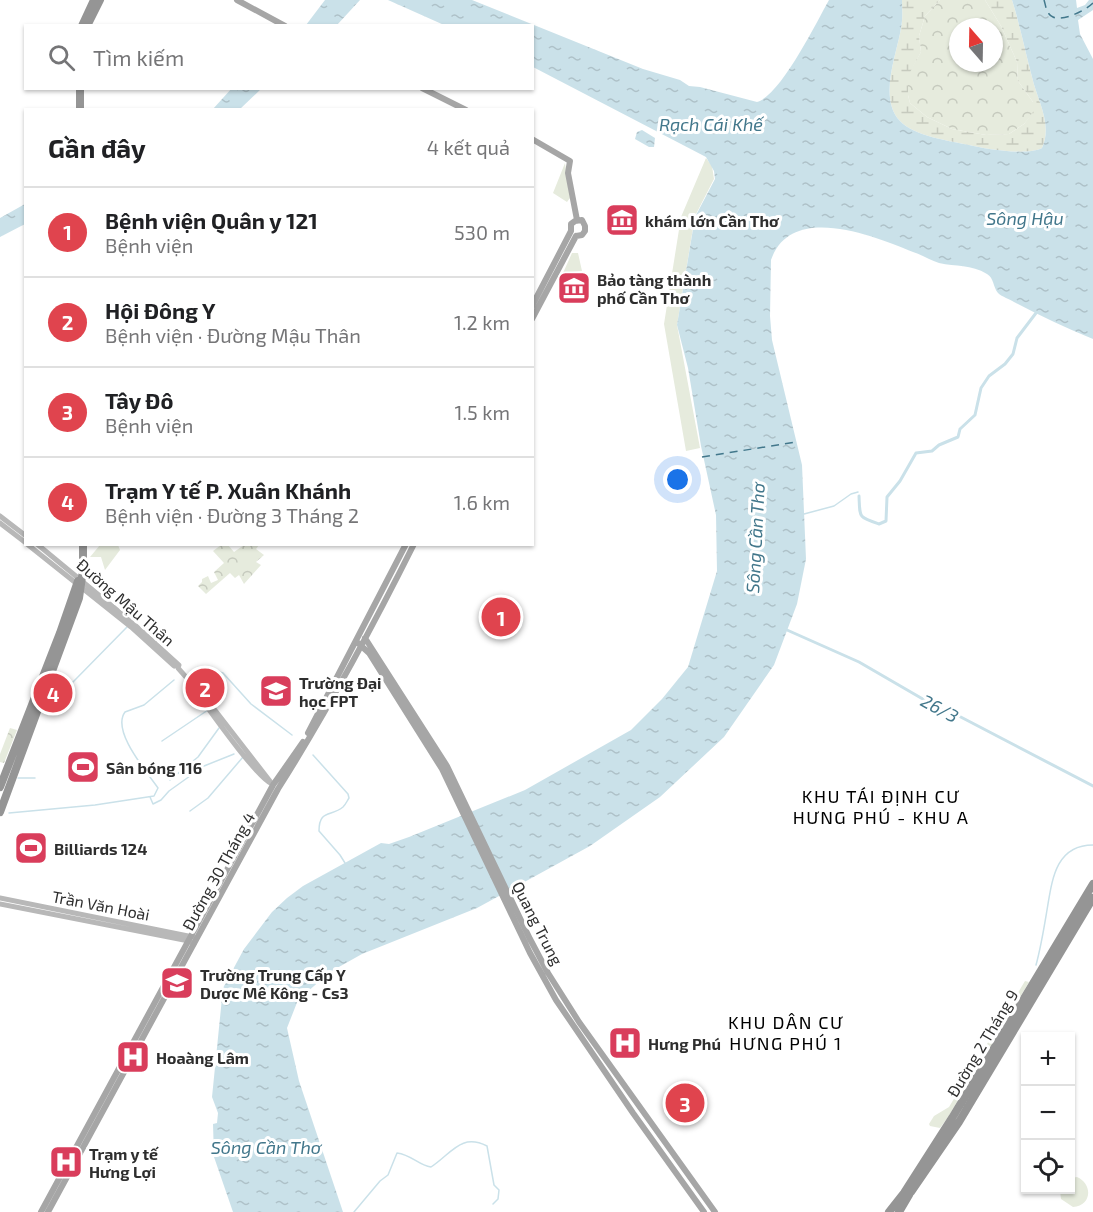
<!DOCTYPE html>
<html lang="vi">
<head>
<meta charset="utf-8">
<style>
  body { margin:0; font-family:"Exo 2",sans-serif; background:#f6f6f6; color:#202124 }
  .controls { position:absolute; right:18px; bottom:18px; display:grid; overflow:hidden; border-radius:0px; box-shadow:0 2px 4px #0004 }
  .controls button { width:54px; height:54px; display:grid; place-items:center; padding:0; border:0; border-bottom:2px solid #e0e0e0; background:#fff; color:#202124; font:30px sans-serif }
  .compass { position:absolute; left:949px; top:18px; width:54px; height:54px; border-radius:50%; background:#fff; box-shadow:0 2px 4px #0004; rotate:340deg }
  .you { position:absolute; left:678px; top:480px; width:21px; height:21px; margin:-15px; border:4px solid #fff; border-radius:50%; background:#1a73e8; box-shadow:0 0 0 9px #1a73e833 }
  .badge { display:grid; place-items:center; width:39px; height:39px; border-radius:50%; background:#b45309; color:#fff; font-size:20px; font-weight:700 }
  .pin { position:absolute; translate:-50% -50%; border:3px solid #fff; box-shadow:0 2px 6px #0006 }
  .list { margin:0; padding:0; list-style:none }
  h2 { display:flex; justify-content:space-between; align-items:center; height:78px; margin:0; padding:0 24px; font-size:26px }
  h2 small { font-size:20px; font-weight:400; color:#757577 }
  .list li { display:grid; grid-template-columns:39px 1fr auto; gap:18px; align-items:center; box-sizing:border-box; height:90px; padding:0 24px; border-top:2px solid #e0e0e0 }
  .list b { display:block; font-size:22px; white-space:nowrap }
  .list p { margin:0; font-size:20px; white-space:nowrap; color:#757577 }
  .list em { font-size:20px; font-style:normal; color:#757577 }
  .icon { flex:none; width:33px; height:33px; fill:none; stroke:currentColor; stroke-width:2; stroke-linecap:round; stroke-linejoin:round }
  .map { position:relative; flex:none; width:1093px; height:1212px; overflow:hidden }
  .search { position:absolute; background:#fff; box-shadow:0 2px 4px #0004; left:24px; top:24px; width:510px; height:66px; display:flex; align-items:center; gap:15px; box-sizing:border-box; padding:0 21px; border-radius:0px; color:#757577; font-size:22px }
  .panel { position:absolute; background:#fff; box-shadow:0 2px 4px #0004; left:24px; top:108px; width:510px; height:438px; border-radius:0px }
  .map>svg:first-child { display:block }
</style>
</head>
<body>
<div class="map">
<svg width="1093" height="1212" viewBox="0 0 1093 1212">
  <defs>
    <pattern id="forest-crowns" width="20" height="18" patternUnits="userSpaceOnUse" patternTransform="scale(1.5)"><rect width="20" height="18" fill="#e6ebdd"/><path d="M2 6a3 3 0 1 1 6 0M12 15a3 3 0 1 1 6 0" fill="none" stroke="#c6cabe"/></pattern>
    <pattern id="wetland-marsh" width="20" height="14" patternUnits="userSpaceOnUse" patternTransform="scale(1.5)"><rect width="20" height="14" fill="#e6ebdd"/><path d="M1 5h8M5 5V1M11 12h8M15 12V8" fill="none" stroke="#c6cabe"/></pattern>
    <pattern id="water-ripples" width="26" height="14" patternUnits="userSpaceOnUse" patternTransform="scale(1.5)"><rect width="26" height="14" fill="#cae1e9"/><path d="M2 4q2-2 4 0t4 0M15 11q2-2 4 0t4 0" fill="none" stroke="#aec1c8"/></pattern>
  </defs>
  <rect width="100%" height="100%" fill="#fff"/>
  <path fill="#e6ebdd" d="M 706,158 L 712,166 L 714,179 L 695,216 L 677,325 L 700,448 L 686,451 L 664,324 L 681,217 Z
    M 565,163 L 570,198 L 567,202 L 553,193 Z
    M 572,253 L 578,253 L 582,271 L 563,273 Z
    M 100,545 L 118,545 L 120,550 L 105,570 L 101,557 L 90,557 Z
    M 91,758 L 94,773 L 76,777 L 73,761 Z
    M 1025,981 L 1029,982 L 948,1117 L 940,1128 L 930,1126 L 929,1124 L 934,1116 L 949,1107 Z
    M 1077,1177 C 1093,1184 1092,1206 1073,1207 L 1061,1199 L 1060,1190 L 1070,1190 L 1071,1178 Z"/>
  <path fill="url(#forest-crowns)" fill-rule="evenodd" d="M 940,0 L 985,0 L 1001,26 L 1017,62 L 1018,81 L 1033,102 L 1034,112 L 1024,124 L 1009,134 L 986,135 L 952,129 L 927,117 L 910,103 L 908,95 L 907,76 L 921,52 L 919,36 L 925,16 ZM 958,27 L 994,27 L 994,63 L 958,63 Z
    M 221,545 L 228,545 L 234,552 L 244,545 L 259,545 L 256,549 L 264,555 L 256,562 L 261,565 L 244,584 L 239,575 L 235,578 L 230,573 L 206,594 L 198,586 L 202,582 L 202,579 L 208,576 L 211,583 L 218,580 L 214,572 L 224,563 L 213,551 Z
    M 10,728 L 17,730 L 4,763 L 0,762 L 0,754 Z"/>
  <path fill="url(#wetland-marsh)" d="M 902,0 L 940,0 L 925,16 L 919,36 L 921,52 L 908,76 L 908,95 L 910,103 L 927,117 L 952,129 L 986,135 L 1009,134 L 1024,124 L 1033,112 L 1033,102 L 1018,81 L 1017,62 L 1001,26 L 985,0 L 1012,0 C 1020,25 1025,51 1032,77 C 1037,100 1053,124 1042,148 C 1027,156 986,149 969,145 C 950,141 914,136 900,121 C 878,98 897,54 901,28 C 903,19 902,9 902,0 Z"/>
  <path fill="url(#water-ripples)" d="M 325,0 L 360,0 L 337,25 L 306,25 Z
    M 388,0 L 472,0 L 643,69 L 680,80 L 689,86 L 700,87 L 757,102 C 781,95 816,23 829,0 L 902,0 C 902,9 903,19 901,28 C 897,54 878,98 900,121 C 914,136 950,141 969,145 C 986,149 1027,156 1042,148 C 1053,124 1037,100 1032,77 C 1025,51 1020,25 1012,0 L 1076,0 L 1077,8 L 1085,5 L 1089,0 L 1093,0 L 1093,10 L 1078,20 L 1080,34 L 1093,59 L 1093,339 C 1066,328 1040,316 1014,302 C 1010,299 1002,297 998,293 C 993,287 994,278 987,274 C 971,264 956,267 939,263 C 930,260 922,255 913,252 C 874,236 791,202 771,260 L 770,316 L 772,340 L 802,465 L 806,559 L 797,604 L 774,665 L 724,737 L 660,797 L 590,846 L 477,908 L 362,954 L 330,972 L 298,1000 L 287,1028 L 299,1081 L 343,1212 L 233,1212 L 214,1157 L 213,1124 L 217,1123 L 218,1113 L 212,1097 L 223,988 L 244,949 L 272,912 L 287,898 L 303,886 L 381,843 L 389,844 L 409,837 L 525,790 L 631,730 L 662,699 L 688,667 L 717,571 L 716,515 L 701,446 L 688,368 L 677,325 L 695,217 L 715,179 L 714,171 L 706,157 L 533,67 L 532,26 L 444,25 Z
    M 232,88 L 261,88 L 261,89 L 240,109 L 213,109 Z
    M 642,130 L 655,138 L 654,147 L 649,147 L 635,139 L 637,132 Z
    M 25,204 L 25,224 L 0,237 L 0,218 Z"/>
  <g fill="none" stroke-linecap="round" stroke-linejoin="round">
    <path stroke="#cae1e9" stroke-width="1.5" d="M 804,514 L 834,506 L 851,494 L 858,492
      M 199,671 L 209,669 L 223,673 L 251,704 L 292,735
      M 73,682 L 127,627
      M 162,741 L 208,710
      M 313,755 L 348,794 L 349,798 C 347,801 346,804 343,807 C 331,817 319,809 319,831 L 340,855 L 345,863
      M 167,776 L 170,780 L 198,757 L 219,728
      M 18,778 L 35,778
      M 150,797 L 153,804 L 161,800 L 169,791 L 204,766 L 234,754
      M 190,811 L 208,798 L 243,757
      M 9,813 L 95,805 L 154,796 L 158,788 C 147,772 111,731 125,712 L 144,705 L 174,680
      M 1036,965 C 1041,947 1044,928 1047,910 C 1052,881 1055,845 1093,845
      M 354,1212 L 380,1181 L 388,1175 L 397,1153 C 412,1155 418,1165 431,1167 C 452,1153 461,1133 487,1146 L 494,1185 L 499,1190 L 498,1199 L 493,1204"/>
    <path stroke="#cae1e9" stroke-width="3" d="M 859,496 C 860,518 858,517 879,524 L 886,521 L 887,497 L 900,481 L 916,453 L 932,451 L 939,445 L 958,437 L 960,429 L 975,415 L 981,388 L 989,376 L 1005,364 L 1013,354 L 1017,338 L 1036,313
      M 787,630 L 859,662 L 940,709 L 955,714 L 1093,786"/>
    <path stroke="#42778b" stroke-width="1.5" stroke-dasharray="8 6" stroke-linecap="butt" d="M 1044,0 C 1046,6 1046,14 1053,17 C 1063,22 1086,10 1093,3
      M 702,457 L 796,442"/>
    <path stroke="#b8b8b8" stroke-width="5" d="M 0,516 L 26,536
      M 0,523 L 26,543
      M 27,544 L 131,627 L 174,666
      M 37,544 L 135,625 L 179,665 L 178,668 L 193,685 L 197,687 L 273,785
      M 193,685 L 194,689 C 208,708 255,776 272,784
      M 0,898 L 193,937
      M 0,904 L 189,941 L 194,944"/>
    <path stroke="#a6a6a6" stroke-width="6" d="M 237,0 L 285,26
      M 422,88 L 466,110
      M 532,139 L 570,161 L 568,173 L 577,220
      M 532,306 L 571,231 L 571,224 L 575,221 L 582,220 L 585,226 L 585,231 L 582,235 L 576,236
      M 532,319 L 576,236
      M 365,638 L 447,766 L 530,939 L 548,973 L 579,1022 L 715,1212
      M 358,643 L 369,653 L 442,769 L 530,953 L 556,1000 L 633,1113 L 704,1212
      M 308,733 L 406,544
      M 41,1212 L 273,785 L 303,742
      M 48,1212 L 278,789 C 328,710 372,628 414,544"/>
    <path stroke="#959595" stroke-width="8" d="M 82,26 L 94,0
      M 87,26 L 100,0
      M 80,88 L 80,110
      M 0,787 L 60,633 L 78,581
      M 0,812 L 79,598 L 83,570 L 83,544
      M 911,1192 L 959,1122 L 1093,898
      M 889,1212 L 904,1193 L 952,1118 L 1093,884
      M 899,1212 L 909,1195"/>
  </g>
  <defs>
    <symbol id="museum-square" viewBox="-11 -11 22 22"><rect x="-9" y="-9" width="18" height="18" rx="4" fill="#d93d5b" stroke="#fff"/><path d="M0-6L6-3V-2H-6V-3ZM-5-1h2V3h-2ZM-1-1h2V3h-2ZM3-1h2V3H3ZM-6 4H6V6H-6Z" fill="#fff"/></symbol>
    <symbol id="university-square" viewBox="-11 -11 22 22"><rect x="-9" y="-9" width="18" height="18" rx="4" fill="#d93d5b" stroke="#fff"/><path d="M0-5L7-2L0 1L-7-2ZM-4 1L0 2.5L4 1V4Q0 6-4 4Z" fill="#fff"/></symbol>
    <symbol id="stadium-square" viewBox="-11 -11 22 22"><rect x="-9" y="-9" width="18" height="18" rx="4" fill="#d93d5b" stroke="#fff"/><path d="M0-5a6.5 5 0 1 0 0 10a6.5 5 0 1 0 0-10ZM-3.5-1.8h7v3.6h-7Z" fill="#fff"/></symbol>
    <symbol id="hospital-square" viewBox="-11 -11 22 22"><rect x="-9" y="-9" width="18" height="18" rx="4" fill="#d93d5b" stroke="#fff"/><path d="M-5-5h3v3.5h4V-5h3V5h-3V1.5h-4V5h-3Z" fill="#fff"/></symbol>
  </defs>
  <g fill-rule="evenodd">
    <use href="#museum-square" x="603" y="201" width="38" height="38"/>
    <use href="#museum-square" x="555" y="269" width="38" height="38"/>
    <use href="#university-square" x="257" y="672" width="38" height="38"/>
    <use href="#stadium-square" x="64" y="748" width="38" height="38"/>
    <use href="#stadium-square" x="12" y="829" width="38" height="38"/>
    <use href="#university-square" x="158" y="964" width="38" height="38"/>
    <use href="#hospital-square" x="606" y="1024" width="38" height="38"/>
    <use href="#hospital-square" x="114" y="1038" width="38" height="38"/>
    <use href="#hospital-square" x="47" y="1143" width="38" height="38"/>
  </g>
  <g text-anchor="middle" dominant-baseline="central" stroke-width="6" stroke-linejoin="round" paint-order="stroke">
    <g font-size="16" font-weight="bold" fill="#2e2e2e" stroke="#fff" text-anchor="start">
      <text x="645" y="220">khám lớn Cần Thơ</text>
      <text x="597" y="279">Bảo tàng thành<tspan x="597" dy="18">phố Cần Thơ</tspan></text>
      <text x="299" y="682">Trường Đại<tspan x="299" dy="18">học FPT</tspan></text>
      <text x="106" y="767">Sân bóng 116</text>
      <text x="54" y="848">Billiards 124</text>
      <text x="200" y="974">Trường Trung Cấp Y<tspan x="200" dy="18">Dược Mê Kông - Cs3</tspan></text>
      <text x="648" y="1043">Hưng Phú</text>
      <text x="156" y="1057">Hoaàng Lâm</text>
      <text x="89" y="1153">Trạm y tế<tspan x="89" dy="18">Hưng Lợi</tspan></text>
    </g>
    <g font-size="16" fill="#2e2e2e" stroke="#fff">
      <text transform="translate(126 602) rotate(41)">Đường Mậu Thân</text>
      <text transform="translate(218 871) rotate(-61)">Đường 30 Tháng 4</text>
      <text transform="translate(101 905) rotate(11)">Trần Văn Hoài</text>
      <text transform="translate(538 923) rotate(63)">Quang Trung</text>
      <text transform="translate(982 1043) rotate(-59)">Đường 2 Tháng 9</text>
    </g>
    <g font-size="18" font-style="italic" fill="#42778b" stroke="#fff">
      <text x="711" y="124">Rạch Cái Khế</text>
      <text x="1025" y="218">Sông Hậu</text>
      <text transform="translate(755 538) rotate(-87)">Sông Cần Thơ</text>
      <text transform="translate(940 708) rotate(28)">26/3</text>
      <text x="266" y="1147">Sông Cần Thơ</text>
    </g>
    <g font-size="18" letter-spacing="1.5" fill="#000" stroke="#fff">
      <text x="881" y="796">KHU TÁI ĐỊNH CƯ<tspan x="881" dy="21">HƯNG PHÚ - KHU A</tspan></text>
      <text x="786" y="1022">KHU DÂN CƯ<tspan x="786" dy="21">HƯNG PHÚ 1</tspan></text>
    </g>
  </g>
</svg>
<div class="controls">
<button>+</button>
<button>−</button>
<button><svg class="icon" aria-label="locate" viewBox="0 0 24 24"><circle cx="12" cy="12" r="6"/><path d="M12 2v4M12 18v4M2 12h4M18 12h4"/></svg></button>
</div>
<svg class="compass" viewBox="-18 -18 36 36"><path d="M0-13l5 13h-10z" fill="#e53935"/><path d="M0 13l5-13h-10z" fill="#757577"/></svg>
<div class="you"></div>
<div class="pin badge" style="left:501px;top:617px;background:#e0444e">1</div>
<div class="pin badge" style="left:205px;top:688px;background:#e0444e">2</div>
<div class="pin badge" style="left:685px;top:1103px;background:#e0444e">3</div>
<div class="pin badge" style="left:53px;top:693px;background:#e0444e">4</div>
<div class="search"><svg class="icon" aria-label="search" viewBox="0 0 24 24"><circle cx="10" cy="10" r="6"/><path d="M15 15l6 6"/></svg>Tìm kiếm</div>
<section class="panel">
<h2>Gần đây<small>4 kết quả</small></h2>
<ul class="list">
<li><span class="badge" style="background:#e0444e">1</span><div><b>Bệnh viện Quân y 121</b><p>Bệnh viện</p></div><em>530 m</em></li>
<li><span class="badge" style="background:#e0444e">2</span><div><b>Hội Đông Y</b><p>Bệnh viện · Đường Mậu Thân</p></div><em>1.2 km</em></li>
<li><span class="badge" style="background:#e0444e">3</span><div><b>Tây Đô</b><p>Bệnh viện</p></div><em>1.5 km</em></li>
<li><span class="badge" style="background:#e0444e">4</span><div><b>Trạm Y tế P. Xuân Khánh</b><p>Bệnh viện · Đường 3 Tháng 2</p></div><em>1.6 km</em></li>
</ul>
</section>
</div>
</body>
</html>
